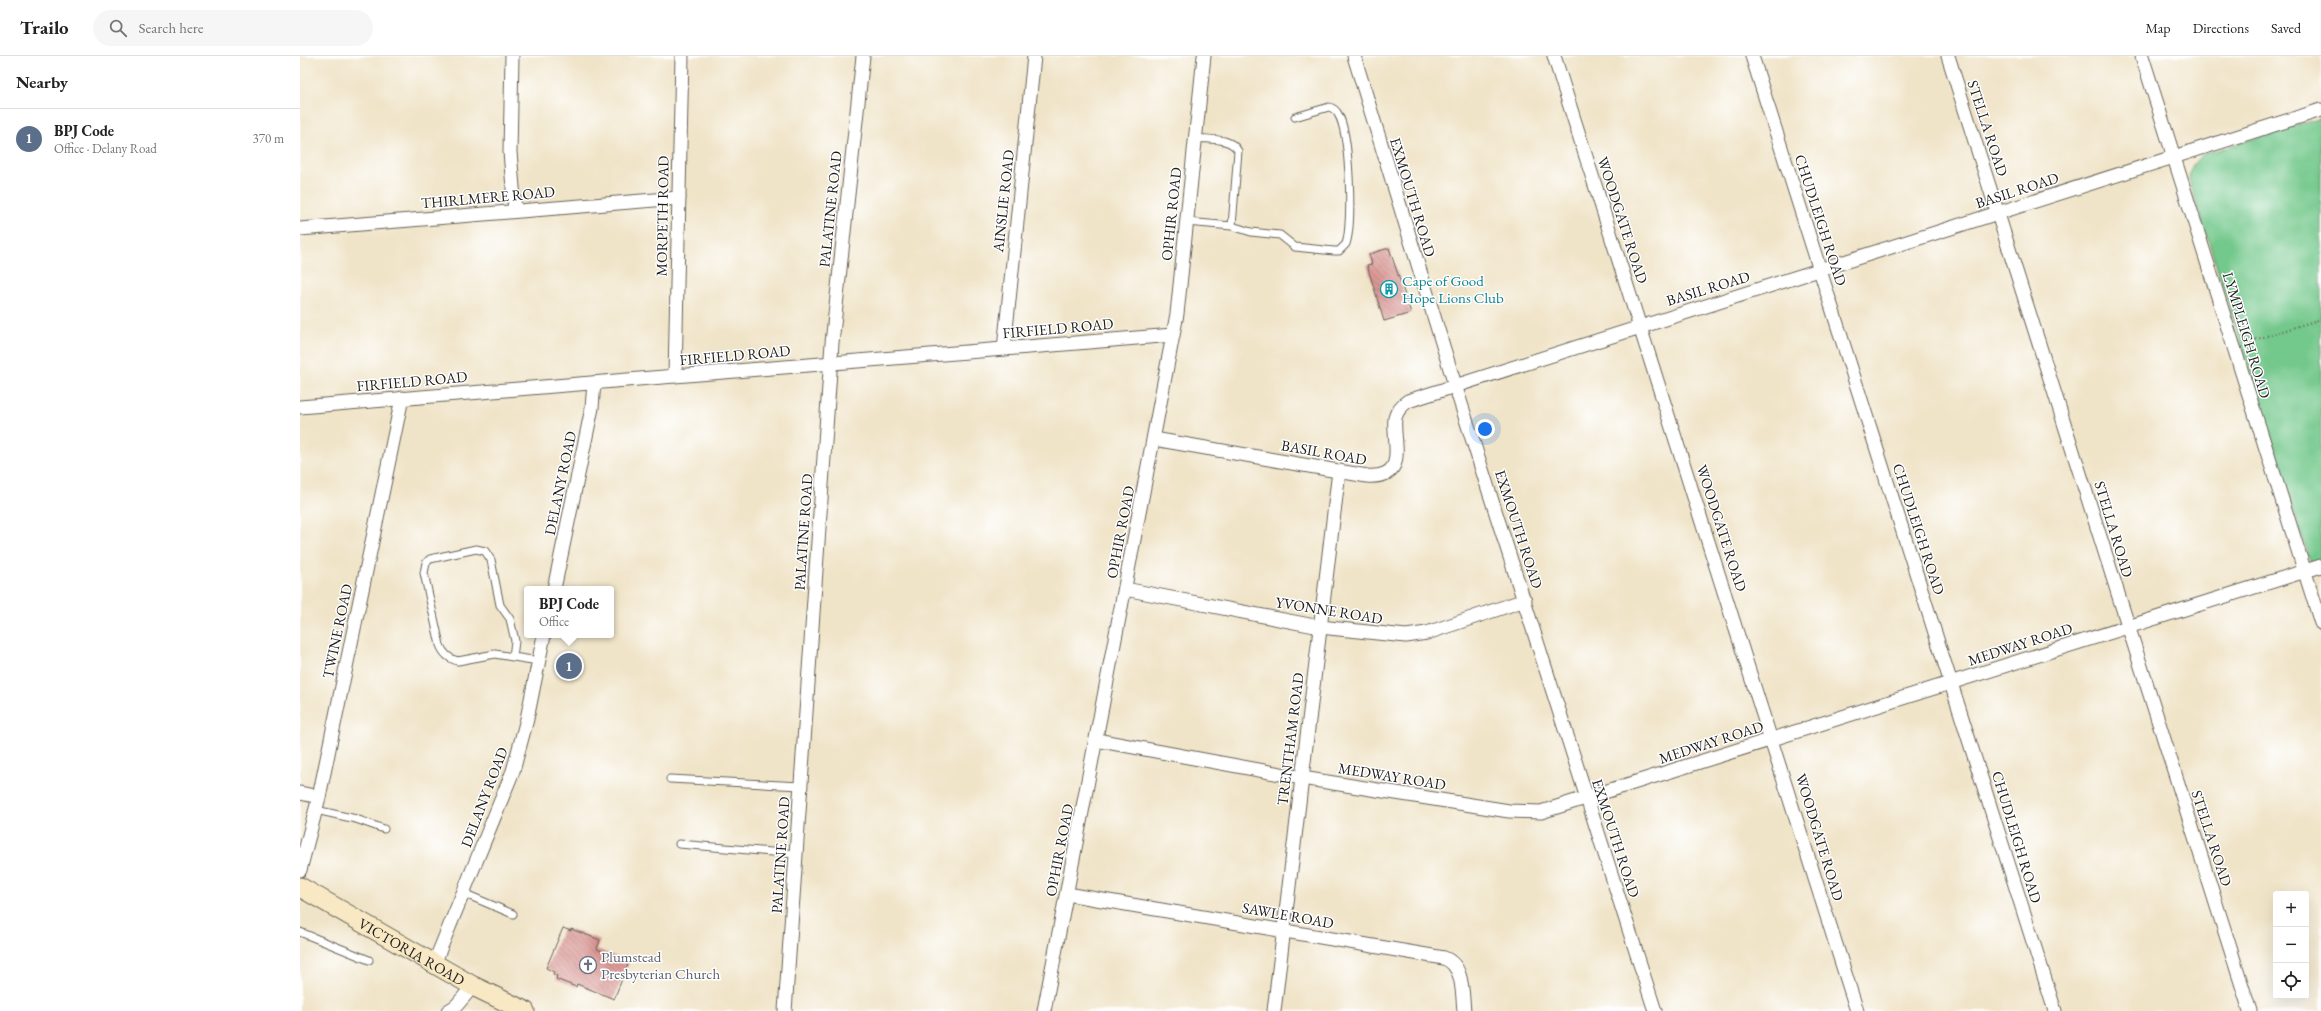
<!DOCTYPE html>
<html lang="en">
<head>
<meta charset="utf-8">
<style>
  :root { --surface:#fff; --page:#f6f6f6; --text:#222; --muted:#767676; --line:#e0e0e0; --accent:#ea580c }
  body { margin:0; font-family:"EB Garamond",serif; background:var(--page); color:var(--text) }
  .controls { position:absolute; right:12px; bottom:12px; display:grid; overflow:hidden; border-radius:4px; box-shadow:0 4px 16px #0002 }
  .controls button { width:36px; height:36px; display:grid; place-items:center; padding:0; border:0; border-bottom:1px solid var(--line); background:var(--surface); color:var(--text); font:20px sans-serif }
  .you { position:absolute; left:1185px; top:373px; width:14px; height:14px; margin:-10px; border:3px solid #fff; border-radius:50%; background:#1a73e8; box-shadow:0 0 0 6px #1a73e833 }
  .badge { display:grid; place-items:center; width:26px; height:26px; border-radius:50%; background:var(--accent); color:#fff; font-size:13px; font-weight:700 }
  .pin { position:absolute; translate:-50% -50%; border:2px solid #fff; box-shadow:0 1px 4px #0006 }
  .popup { position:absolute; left:224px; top:530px; width:90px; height:52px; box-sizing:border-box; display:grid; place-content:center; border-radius:4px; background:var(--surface); filter:drop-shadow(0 1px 3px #0005); font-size:13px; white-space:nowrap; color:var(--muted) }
  .popup b { font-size:15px; color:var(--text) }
  .popup::after { content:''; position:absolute; left:50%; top:100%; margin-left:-8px; border:8px solid transparent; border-top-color:var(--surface) }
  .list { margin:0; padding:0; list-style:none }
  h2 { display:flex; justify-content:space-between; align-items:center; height:52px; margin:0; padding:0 16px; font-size:17px }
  h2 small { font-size:13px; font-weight:400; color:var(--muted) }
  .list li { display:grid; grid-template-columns:26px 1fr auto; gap:12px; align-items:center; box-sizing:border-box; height:60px; padding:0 16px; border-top:1px solid var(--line) }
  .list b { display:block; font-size:15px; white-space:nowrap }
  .list p { margin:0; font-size:13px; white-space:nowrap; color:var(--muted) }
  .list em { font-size:13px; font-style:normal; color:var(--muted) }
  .icon { flex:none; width:22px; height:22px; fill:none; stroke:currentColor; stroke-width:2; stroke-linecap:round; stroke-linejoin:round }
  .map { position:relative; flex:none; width:2021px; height:955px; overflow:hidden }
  header { display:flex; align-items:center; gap:24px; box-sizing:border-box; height:56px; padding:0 20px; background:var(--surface); border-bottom:1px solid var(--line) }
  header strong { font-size:19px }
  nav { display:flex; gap:22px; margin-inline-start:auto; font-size:14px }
  .search { width:280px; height:36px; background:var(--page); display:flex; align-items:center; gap:10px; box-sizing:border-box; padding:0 14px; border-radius:22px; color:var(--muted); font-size:15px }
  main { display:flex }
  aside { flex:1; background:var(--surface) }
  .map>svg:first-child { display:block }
  .park { fill:#73c88b; stroke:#487254 }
  .building { fill:url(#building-back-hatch) }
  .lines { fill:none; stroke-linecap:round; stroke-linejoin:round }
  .lane-casing { stroke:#666258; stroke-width:9 }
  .street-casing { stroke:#666258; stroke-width:15 }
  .secondary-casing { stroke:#666258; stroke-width:21 }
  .path { stroke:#666258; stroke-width:2.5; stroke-dasharray:1 3; stroke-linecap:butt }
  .lane { stroke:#fff; stroke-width:7 }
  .street { stroke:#fff; stroke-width:13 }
  .secondary { stroke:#f8e8c3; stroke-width:19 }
  .labels { text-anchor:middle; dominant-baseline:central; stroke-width:3; stroke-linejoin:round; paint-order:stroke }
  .street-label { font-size:15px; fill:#1c1c1c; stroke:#fff }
  .culture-label { font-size:15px; fill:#0d838f; stroke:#fff; text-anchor:start }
  .worship-label { font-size:15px; fill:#5b616d; stroke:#fff; text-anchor:start }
</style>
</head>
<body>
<header>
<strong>Trailo</strong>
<div class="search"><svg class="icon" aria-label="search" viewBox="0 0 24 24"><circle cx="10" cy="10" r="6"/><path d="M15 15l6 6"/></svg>Search here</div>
<nav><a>Map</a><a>Directions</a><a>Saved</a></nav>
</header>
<main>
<aside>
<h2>Nearby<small></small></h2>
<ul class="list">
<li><span class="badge" style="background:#5c6f8a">1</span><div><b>BPJ Code</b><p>Office · Delany Road</p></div><em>370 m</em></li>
</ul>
</aside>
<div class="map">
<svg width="2021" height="955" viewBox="0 0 2021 955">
  <defs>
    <pattern id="building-back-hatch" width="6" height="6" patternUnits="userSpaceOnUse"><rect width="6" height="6" fill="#d99592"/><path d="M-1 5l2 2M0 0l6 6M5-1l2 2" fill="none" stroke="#af7976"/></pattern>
  </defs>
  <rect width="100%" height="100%" fill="#fff"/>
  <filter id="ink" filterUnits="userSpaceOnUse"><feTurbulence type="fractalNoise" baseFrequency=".025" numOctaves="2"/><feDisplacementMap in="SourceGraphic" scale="8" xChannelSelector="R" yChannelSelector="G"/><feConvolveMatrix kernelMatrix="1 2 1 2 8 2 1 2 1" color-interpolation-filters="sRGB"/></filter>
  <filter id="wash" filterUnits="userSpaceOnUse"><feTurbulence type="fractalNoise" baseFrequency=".012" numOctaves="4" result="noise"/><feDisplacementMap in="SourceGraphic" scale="16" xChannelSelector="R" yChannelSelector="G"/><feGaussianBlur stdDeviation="0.9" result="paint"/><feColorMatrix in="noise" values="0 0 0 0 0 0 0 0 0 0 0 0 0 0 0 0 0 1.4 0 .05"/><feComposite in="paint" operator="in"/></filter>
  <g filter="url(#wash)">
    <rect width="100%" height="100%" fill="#f0e4c8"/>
    <path class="park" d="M 2021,62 L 2021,505 L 2011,508 L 1889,124 C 1889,112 1894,105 1904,98 Z"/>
    <g id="blocks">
      <g class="building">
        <path d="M 1089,192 L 1111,257 L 1084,265 L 1067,209 L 1072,208 L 1069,198 Z"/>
        <path d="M 263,872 L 271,875 L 271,873 L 300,884 L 297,893 L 329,906 L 314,943 L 282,930 L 277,928 L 276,931 L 256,923 L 257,920 L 253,918 L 254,916 L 246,912 Z"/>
      </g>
    </g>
  </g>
  <g filter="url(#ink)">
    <use href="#blocks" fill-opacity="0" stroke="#666258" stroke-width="1"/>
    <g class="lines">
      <g class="lane-casing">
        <g id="lane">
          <path d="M 886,166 L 932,170 L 938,95 C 931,81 909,84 896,82"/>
          <path d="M 932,170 L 951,176 L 980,179 L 995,191 L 1034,195 L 1039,195 L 1046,188 C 1053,166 1050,77 1038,58 C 1036,54 1033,52 1029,51 L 995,61"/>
          <path d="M 213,601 L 195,598 L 158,605 C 149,603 143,597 140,589 L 124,517 L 126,507 L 130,503 L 176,493 L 185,495 L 191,504 L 200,549 L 210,563 L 215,585 L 213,601 L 239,605"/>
          <path d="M 370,723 L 501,730"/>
          <path d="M 16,754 L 56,763 L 84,773"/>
          <path d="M 379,788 L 496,798"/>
          <path d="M 163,837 L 213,858"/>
          <path d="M 0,876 L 69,904"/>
        </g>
      </g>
      <g class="street-casing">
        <g id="street">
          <path d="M 212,0 L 210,96 L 215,155"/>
          <path d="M 1054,0 L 1155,329 L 1355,955"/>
          <path d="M 1254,0 L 1557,955"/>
          <path d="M 1452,0 L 1755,955"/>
          <path d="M 1648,0 L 1950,955"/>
          <path d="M 1842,0 L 2021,567"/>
          <path d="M 0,173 L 379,142"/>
          <path d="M 704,293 L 734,0"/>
          <path d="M 375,320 L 382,0"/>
          <path d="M 0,351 L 873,279"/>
          <path d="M 854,383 L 1067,420 C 1110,423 1092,385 1095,362 C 1097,354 1102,349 1108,345 L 2021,54"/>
          <path d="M 254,533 L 292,352 L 294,327"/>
          <path d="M 825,533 L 1020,571 L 1106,580 L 1127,577 L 1225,544"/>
          <path d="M 796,684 L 1002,722 L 1209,755 L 1241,756 L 2021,510"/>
          <path d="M 0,737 L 19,741"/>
          <path d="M 0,814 L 19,741 L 102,342"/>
          <path d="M 767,838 L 1144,902 C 1164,909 1162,937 1164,955"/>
          <path d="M 134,908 L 213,715 L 227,663 L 244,579"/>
          <path d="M 148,955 L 156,950 L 173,930"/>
          <path d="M 485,955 L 532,287 L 563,0"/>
          <path d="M 744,955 L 877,258 L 904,0"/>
          <path d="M 974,955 L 1039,415"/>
        </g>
      </g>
      <g class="secondary-casing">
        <g id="secondary">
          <path id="s1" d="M 0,831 L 173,930 L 225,955"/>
        </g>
      </g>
      <path class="path" d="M 1948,286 L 2021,263"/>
      <use href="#lane" class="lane"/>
      <use href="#street" class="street"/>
      <use href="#secondary" class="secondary"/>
    </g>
  </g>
  <defs>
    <g id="building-ring" transform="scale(0.9)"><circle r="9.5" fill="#fff" stroke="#0f9aa8" stroke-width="1.5"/><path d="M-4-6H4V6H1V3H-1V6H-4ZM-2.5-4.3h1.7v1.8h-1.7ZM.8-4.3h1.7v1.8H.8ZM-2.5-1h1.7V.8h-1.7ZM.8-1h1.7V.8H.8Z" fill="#0f9aa8"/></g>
    <g id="church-ring" transform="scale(0.9)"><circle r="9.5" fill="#fff" stroke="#6b7280" stroke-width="1.5"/><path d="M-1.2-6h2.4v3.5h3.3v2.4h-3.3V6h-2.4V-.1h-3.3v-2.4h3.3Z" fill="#6b7280"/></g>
  </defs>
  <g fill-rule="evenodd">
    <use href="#building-ring" x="1089" y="233"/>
    <use href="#church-ring" x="288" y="909"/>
  </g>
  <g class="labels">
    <g class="street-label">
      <text transform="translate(1688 72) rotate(72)">STELLA ROAD</text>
      <text transform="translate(1717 134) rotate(-18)">BASIL ROAD</text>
      <text transform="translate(188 141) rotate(-5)">THIRLMERE ROAD</text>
      <text transform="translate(1113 141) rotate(73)">EXMOUTH ROAD</text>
      <text transform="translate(703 145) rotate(-84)">AINSLIE ROAD</text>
      <text transform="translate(530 153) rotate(-84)">PALATINE ROAD</text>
      <text transform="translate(871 158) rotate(-84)">OPHIR ROAD</text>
      <text transform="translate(362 160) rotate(-89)">MORPETH ROAD</text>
      <text transform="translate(1323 164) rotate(72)">WOODGATE ROAD</text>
      <text transform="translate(1521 164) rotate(72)">CHUDLEIGH ROAD</text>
      <text transform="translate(1408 232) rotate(-17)">BASIL ROAD</text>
      <text transform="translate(758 272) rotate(-5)">FIRFIELD ROAD</text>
      <text transform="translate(1947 279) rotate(73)">LYMPLEIGH ROAD</text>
      <text transform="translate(435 299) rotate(-5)">FIRFIELD ROAD</text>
      <text transform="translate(112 325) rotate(-5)">FIRFIELD ROAD</text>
      <text transform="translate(1024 396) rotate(10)">BASIL ROAD</text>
      <text transform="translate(260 427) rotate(-78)">DELANY ROAD</text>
      <text transform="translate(1422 472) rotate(72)">WOODGATE ROAD</text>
      <text transform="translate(1219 473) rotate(72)">EXMOUTH ROAD</text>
      <text transform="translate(1619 473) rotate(72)">CHUDLEIGH ROAD</text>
      <text transform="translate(1814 473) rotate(73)">STELLA ROAD</text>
      <text transform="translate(503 476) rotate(-86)">PALATINE ROAD</text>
      <text transform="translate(820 476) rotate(-79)">OPHIR ROAD</text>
      <text transform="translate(1029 554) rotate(9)">YVONNE ROAD</text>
      <text transform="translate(37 575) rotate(-78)">TWINE ROAD</text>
      <text transform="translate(1720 588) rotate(-18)">MEDWAY ROAD</text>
      <text transform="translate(990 683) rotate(-83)">TRENTHAM ROAD</text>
      <text transform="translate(1411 686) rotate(-18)">MEDWAY ROAD</text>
      <text transform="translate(1092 720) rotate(9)">MEDWAY ROAD</text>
      <text transform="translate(184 741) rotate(-69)">DELANY ROAD</text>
      <text transform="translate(1520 781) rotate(73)">WOODGATE ROAD</text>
      <text transform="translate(1717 781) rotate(73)">CHUDLEIGH ROAD</text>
      <text transform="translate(1316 782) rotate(72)">EXMOUTH ROAD</text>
      <text transform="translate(1912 782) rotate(72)">STELLA ROAD</text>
      <text transform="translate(759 794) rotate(-79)">OPHIR ROAD</text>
      <text transform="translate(480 799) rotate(-86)">PALATINE ROAD</text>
      <text transform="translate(988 859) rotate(10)">SAWLE ROAD</text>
      <text stroke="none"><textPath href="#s1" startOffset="129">VICTORIA ROAD</textPath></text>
    </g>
    <g class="culture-label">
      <text x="1102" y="224">Cape of Good<tspan x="1102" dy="17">Hope Lions Club</tspan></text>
    </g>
    <g class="worship-label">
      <text x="301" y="900">Plumstead<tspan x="301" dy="17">Presbyterian Church</tspan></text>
    </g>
  </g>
</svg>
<div class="controls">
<button>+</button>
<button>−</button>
<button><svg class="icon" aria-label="locate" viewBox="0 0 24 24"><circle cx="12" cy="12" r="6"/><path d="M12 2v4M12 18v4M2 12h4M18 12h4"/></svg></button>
</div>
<div class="you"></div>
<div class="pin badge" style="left:269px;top:610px;background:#5c6f8a">1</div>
<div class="popup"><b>BPJ Code</b>Office</div>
</div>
</main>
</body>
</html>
